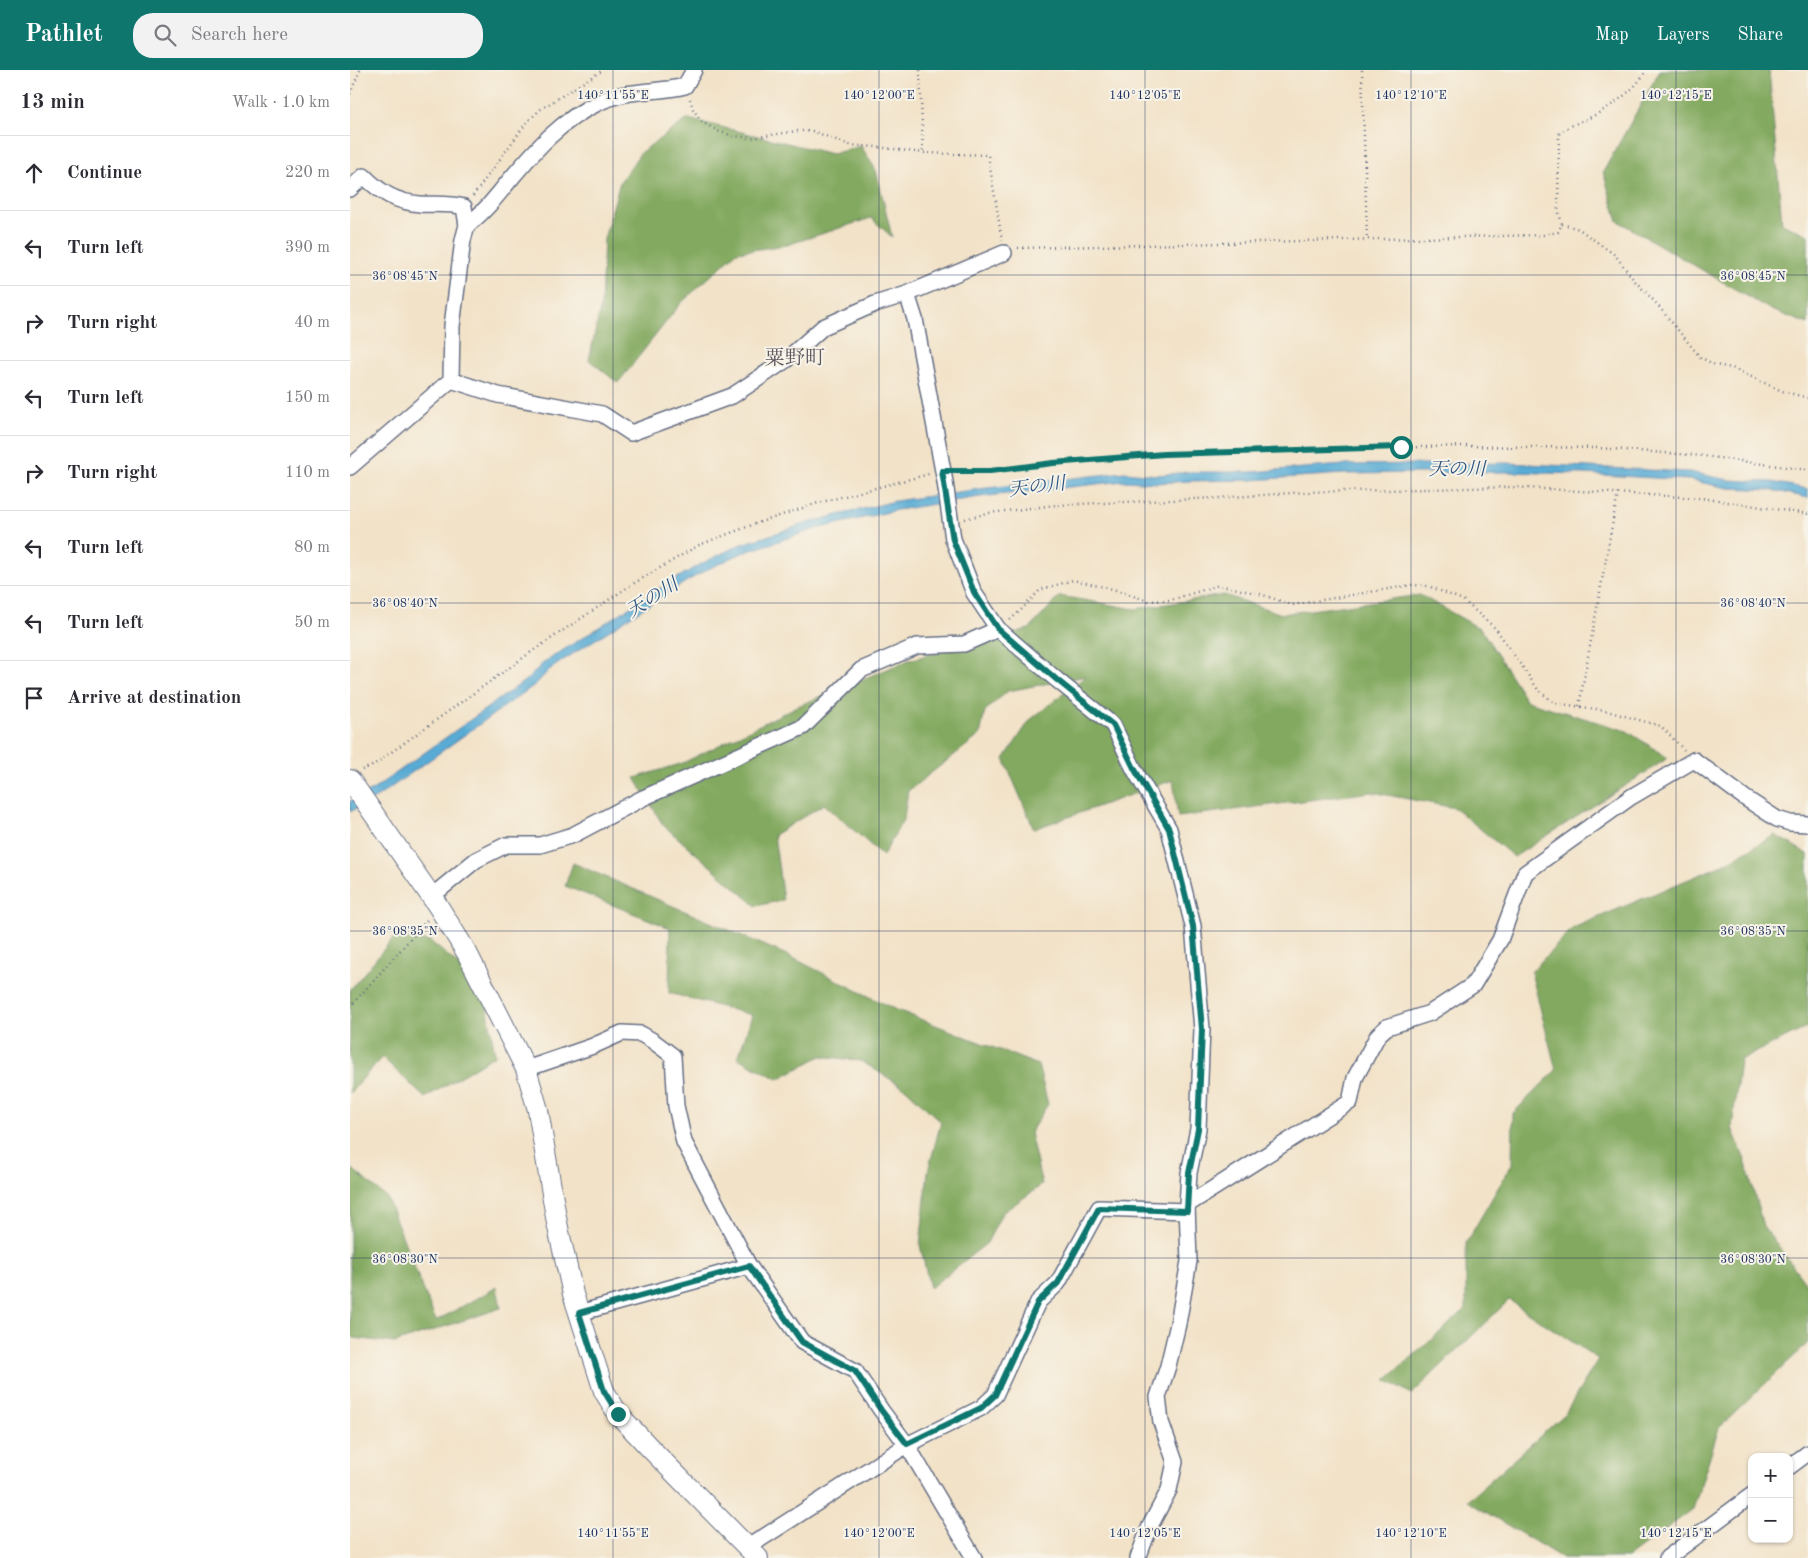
<!DOCTYPE html>
<html lang="en">
<head>
<meta charset="utf-8">
<style>
  :root { --surface:#fff; --page:#f2f2f3; --text:#2b2b33; --muted:#7c7c81; --line:#e1e1e2; --accent:#0f766e }
  body { margin:0; font-family:"Old Standard TT","Noto Serif JP",serif; background:var(--page); color:var(--text) }
  .controls { position:absolute; right:15px; bottom:15px; display:grid; overflow:hidden; border-radius:10px; box-shadow:0 1px 4px #0004 }
  .controls button { width:45px; height:45px; display:grid; place-items:center; padding:0; border:0; border-bottom:1px solid var(--line); background:var(--surface); color:var(--text); font:25px sans-serif }
  .stop { position:absolute; width:15px; height:15px; margin:-11px; border:4px solid #0f766e; border-radius:50%; background:#fff }
  .stop.end { background:#0f766e; border-color:#fff; box-shadow:0 1px 5px #0008 }
  .list { margin:0; padding:0; list-style:none }
  h2 { display:flex; justify-content:space-between; align-items:center; height:65px; margin:0; padding:0 20px; font-size:21px }
  h2 small { font-size:16px; font-weight:400; color:var(--muted) }
  .list li { display:grid; grid-template-columns:32px 1fr auto; gap:15px; align-items:center; box-sizing:border-box; height:75px; padding:0 20px; border-top:1px solid var(--line) }
  .list b { display:block; font-size:19px; white-space:nowrap }
  .list em { font-size:16px; font-style:normal; color:var(--muted) }
  .icon { flex:none; width:28px; height:28px; fill:none; stroke:currentColor; stroke-width:2; stroke-linecap:round; stroke-linejoin:round }
  .map { position:relative; flex:none; width:1458px; height:1488px; overflow:hidden }
  header { display:flex; align-items:center; gap:30px; box-sizing:border-box; height:70px; padding:0 25px; background:var(--accent); color:#fff }
  header strong { font-size:24px }
  nav { display:flex; gap:28px; margin-inline-start:auto; font-size:18px }
  .search { width:350px; height:45px; background:var(--page); display:flex; align-items:center; gap:12px; box-sizing:border-box; padding:0 18px; border-radius:20px; color:var(--muted); font-size:19px }
  main { display:flex }
  aside { flex:1; background:var(--surface) }
  .map>svg:first-child { display:block }
  .forest { fill:#82a95f; stroke:#4e6c5e }
  .water { fill:#59abd4; stroke:#3a6d99 }
  .lines { fill:none; stroke-linecap:round; stroke-linejoin:round }
  .minor-casing { stroke:#666e83; stroke-width:18 }
  .tertiary-casing { stroke:#666e83; stroke-width:22 }
  .path { stroke:#666e83; stroke-width:2.5; stroke-dasharray:1 4; stroke-linecap:butt }
  .minor { stroke:#fff; stroke-width:15 }
  .tertiary { stroke:#fff; stroke-width:20 }
  .route { stroke:#0f766e; stroke-width:6 }
  .ticks { fill:none; stroke:#1b2f5e; stroke-width:1; stroke-opacity:0.45 }
  .labels { text-anchor:middle; dominant-baseline:central; stroke-width:4; stroke-linejoin:round; paint-order:stroke }
  .water-label { font-size:19px; font-style:italic; fill:#2e5481; stroke:#f7f3e8 }
  .quarter-label { font-size:20px; fill:#5f5660; stroke:#f7f3e8 }
  .ticks-label { font-size:12px; text-anchor:middle; fill:#1b2f5e; stroke:#f7f3e8; stroke-width:4; stroke-linejoin:round; paint-order:stroke }
</style>
</head>
<body>
<header>
<strong>Pathlet</strong>
<div class="search"><svg class="icon" aria-label="search" viewBox="0 0 24 24"><circle cx="10" cy="10" r="6"/><path d="M15 15l6 6"/></svg>Search here</div>
<nav><a>Map</a><a>Layers</a><a>Share</a></nav>
</header>
<main>
<aside>
<h2>13 min<small>Walk · 1.0 km</small></h2>
<ul class="list">
<li><svg class="icon" aria-label="ahead" viewBox="0 0 24 24"><path d="M12 20V5M6 11l6-6 6 6"/></svg><div><b>Continue</b></div><em>220 m</em></li>
<li><svg class="icon" aria-label="left" viewBox="0 0 24 24"><path d="M17 20v-9H6M10 6l-5 5 5 5"/></svg><div><b>Turn left</b></div><em>390 m</em></li>
<li><svg class="icon" aria-label="right" viewBox="0 0 24 24"><path d="M7 20v-9h11M14 6l5 5-5 5"/></svg><div><b>Turn right</b></div><em>40 m</em></li>
<li><svg class="icon" aria-label="left" viewBox="0 0 24 24"><path d="M17 20v-9H6M10 6l-5 5 5 5"/></svg><div><b>Turn left</b></div><em>150 m</em></li>
<li><svg class="icon" aria-label="right" viewBox="0 0 24 24"><path d="M7 20v-9h11M14 6l5 5-5 5"/></svg><div><b>Turn right</b></div><em>110 m</em></li>
<li><svg class="icon" aria-label="left" viewBox="0 0 24 24"><path d="M17 20v-9H6M10 6l-5 5 5 5"/></svg><div><b>Turn left</b></div><em>80 m</em></li>
<li><svg class="icon" aria-label="left" viewBox="0 0 24 24"><path d="M17 20v-9H6M10 6l-5 5 5 5"/></svg><div><b>Turn left</b></div><em>50 m</em></li>
<li><svg class="icon" aria-label="arrive" viewBox="0 0 24 24"><path d="M6 21V4h12l-3 4 3 4H6"/></svg><div><b>Arrive at destination</b></div></li>
</ul>
</aside>
<div class="map">
<svg width="1458" height="1488" viewBox="0 0 1458 1488">
  <rect width="100%" height="100%" fill="#f7f3e8"/>
  <filter id="ink" filterUnits="userSpaceOnUse"><feTurbulence type="fractalNoise" baseFrequency=".02" numOctaves="2"/><feDisplacementMap in="SourceGraphic" scale="10" xChannelSelector="R" yChannelSelector="G"/><feConvolveMatrix kernelMatrix="1 2 1 2 8 2 1 2 1" color-interpolation-filters="sRGB"/></filter>
  <filter id="wash" filterUnits="userSpaceOnUse"><feTurbulence type="fractalNoise" baseFrequency=".0096" numOctaves="4" result="noise"/><feDisplacementMap in="SourceGraphic" scale="20" xChannelSelector="R" yChannelSelector="G"/><feGaussianBlur stdDeviation="1.12" result="paint"/><feColorMatrix in="noise" values="0 0 0 0 0 0 0 0 0 0 0 0 0 0 0 0 0 1.4 0 .05"/><feComposite in="paint" operator="in"/></filter>
  <g filter="url(#wash)">
    <rect width="100%" height="100%" fill="#f2e2c7"/>
    <g class="forest">
      <path d="M 1310,0 L 1419,0 L 1432,153 L 1458,165 L 1458,254 L 1421,240 L 1268,151 L 1253,102 Z"/>
      <path d="M 338,49 L 482,84 L 511,76 L 526,100 L 542,167 L 521,148 L 437,175 L 387,182 L 331,233 L 268,313 L 239,290 L 251,235 L 254,169 L 270,112 L 291,82 Z"/>
      <path d="M 874,525 L 932,544 L 1070,525 L 1131,559 L 1177,631 L 1277,661 L 1318,688 L 1164,787 L 1105,738 L 1022,722 L 828,747 L 823,710 L 684,759 L 654,689 L 680,650 L 736,606 L 658,621 L 635,641 L 630,665 L 558,721 L 554,748 L 533,786 L 474,734 L 424,765 L 433,830 L 406,836 L 313,755 L 285,708 L 333,693 L 448,636 L 559,590 L 679,559 L 710,526 L 785,539 Z"/>
      <path d="M 1425,765 L 1458,784 L 1458,957 L 1390,990 L 1382,1058 L 1395,1090 L 1413,1156 L 1458,1216 L 1458,1273 L 1369,1358 L 1343,1439 L 1277,1488 L 1212,1488 L 1117,1431 L 1215,1344 L 1248,1289 L 1159,1230 L 1062,1324 L 1036,1310 L 1116,1239 L 1116,1173 L 1162,1094 L 1163,1043 L 1206,1000 L 1181,902 L 1223,858 L 1370,796 Z"/>
      <path d="M 223,793 L 439,886 L 542,938 L 688,995 L 698,1034 L 680,1063 L 692,1115 L 652,1143 L 637,1173 L 580,1218 L 570,1175 L 578,1101 L 591,1052 L 556,1019 L 511,991 L 471,986 L 428,1009 L 388,988 L 402,945 L 319,923 L 320,858 L 215,816 Z"/>
      <path d="M 44,867 L 80,871 L 134,916 L 145,985 L 75,1028 L 32,987 L 0,1023 L 0,920 Z"/>
      <path d="M 0,1097 L 37,1128 L 86,1251 L 147,1217 L 151,1238 L 45,1273 L 4,1268 L 0,1265 Z"/>
    </g>
    <path class="water" d="M 1157,393 L 1340,402 L 1379,410 L 1422,412 L 1458,419 L 1458,428 L 1422,420 L 1378,418 L 1339,410 L 1233,404 L 1155,402 L 994,404 L 902,410 L 840,411 L 807,413 L 774,411 L 630,427 L 547,440 L 466,459 L 392,483 L 356,500 L 314,525 L 215,589 L 199,600 L 186,614 L 29,726 L 0,742 L 0,731 L 24,719 L 180,607 L 193,593 L 310,518 L 351,494 L 389,475 L 464,451 L 545,431 L 629,419 L 774,402 L 807,405 L 839,402 L 900,402 L 993,395 Z"/>
  </g>
  <g filter="url(#ink)">
    <g class="lines">
      <g class="minor-casing">
        <g id="minor">
          <path d="M 0,119 L 14,106 C 31,123 46,132 70,134 C 86,135 99,133 114,137 L 117,155 L 113,170 L 102,256 L 101,310 L 0,397"/>
          <path d="M 117,155 C 134,143 146,127 159,111 C 185,80 212,49 250,32 C 277,19 307,23 335,16 L 344,0"/>
          <path d="M 557,224 L 565,249 L 595,412 L 603,469 L 624,523 L 648,559 L 707,610 L 763,655 L 784,699 L 819,759 L 843,856 L 852,959 L 848,1059 L 839,1103 L 837,1135 L 839,1191 L 828,1254 L 818,1296 L 808,1327 L 811,1352 L 825,1392 L 819,1420 L 800,1456 L 788,1488"/>
          <path d="M 101,310 L 148,325 L 252,344 L 281,363 L 382,326 L 436,290 L 473,257 L 525,234 L 557,224 L 654,183"/>
          <path d="M 82,826 L 126,790 L 156,775 L 190,775 L 223,765 L 293,728 L 453,657 L 511,600 L 567,576 L 614,574 L 648,559"/>
          <path d="M 176,999 L 243,976 L 272,963 L 291,964 L 303,971 L 323,986 L 326,1036 L 334,1072 L 399,1196"/>
          <path d="M 837,1135 L 1000,1032 L 1005,1008 L 1028,965 L 1037,957 L 1080,943 L 1123,915 L 1150,870 L 1175,803 L 1281,727 L 1344,690 L 1395,728 L 1427,749 L 1440,753 L 1458,754"/>
          <path d="M 229,1243 L 399,1196 L 452,1272 L 505,1301 L 531,1340 L 557,1375 L 624,1488"/>
          <path d="M 1439,1397 L 1458,1383"/>
          <path d="M 398,1477 L 557,1375 L 631,1338 L 645,1325 L 688,1232 L 708,1213 L 749,1138 L 837,1141"/>
          <path d="M 1317,1488 L 1402,1425"/>
        </g>
      </g>
      <g class="tertiary-casing">
        <path id="tertiary" d="M 0,710 L 88,836 L 117,883 L 176,999 L 188,1040 L 207,1153 L 223,1224 L 254,1321 L 268,1344 L 299,1377 L 408,1488"/>
      </g>
      <g class="path">
        <path d="M 570,0 L 573,83"/>
        <path d="M 1012,0 L 1017,168"/>
        <path d="M 0,24 L 10,0"/>
        <path d="M 340,29 L 343,39 L 352,52 L 368,61 L 383,66 L 403,68 L 446,61 L 462,61 L 500,75 L 511,76 L 527,77 L 573,83 L 638,85 L 652,170"/>
        <path d="M 123,126 L 177,52 L 191,39 L 253,0"/>
        <path d="M 1212,154 L 1229,159 L 1265,185 L 1283,209 L 1305,232 L 1350,287 L 1365,295 L 1382,298 L 1432,321 L 1458,328"/>
        <path d="M 668,178 L 1193,165 L 1208,162 L 1212,154 L 1208,139 L 1209,64 C 1219,55 1231,52 1243,46 C 1262,36 1287,19 1296,0"/>
        <path d="M 607,402 L 640,401 L 703,393 L 814,384 L 1112,376 L 1248,378 L 1354,386 L 1458,400"/>
        <path d="M 615,449 L 639,443 L 706,435 L 868,428 L 956,422 L 1160,417 L 1351,428 L 1458,444"/>
        <path d="M 660,550 L 671,540 L 690,520 L 723,510 L 763,519 L 798,531 L 821,530 L 869,515 L 910,524 L 942,535 L 1062,515 L 1078,516 L 1113,530 L 1146,559 L 1189,621 L 1205,633 L 1253,640 L 1311,656 L 1334,680"/>
        <path d="M 1229,636 L 1268,423"/>
        <path d="M 12,700 L 22,696 L 184,580 L 281,515 L 349,475 L 402,455 L 468,433 L 579,404"/>
        <path d="M 0,937 L 77,850"/>
      </g>
      <use href="#minor" class="minor"/>
      <use href="#tertiary" class="tertiary"/>
    </g>
  </g>
  <g class="lines" filter="url(#ink)">
    <path class="route" d="M 268,1344 L 254,1321 L 229,1243 L 399,1196 L 452,1272 L 505,1301 L 531,1340 L 557,1374 L 631,1338 L 645,1325 L 688,1232 L 708,1213 L 749,1138 L 837,1141 L 839,1103 L 848,1059 L 852,959 L 843,856 L 819,759 L 784,698 L 763,655 L 707,610 L 648,559 L 624,522 L 603,470 L 592,401 L 640,401 L 703,393 L 814,384 L 1051,377"/>
  </g>
  <path class="ticks" d="M 263,0 L 263,1488M 529,0 L 529,1488M 795,0 L 795,1488M 1061,0 L 1061,1488M 1326,0 L 1326,1488M 0,205 L 1458,205M 0,533 L 1458,533M 0,861 L 1458,861M 0,1188 L 1458,1188"/>
  <g class="labels">
    <g class="water-label">
      <text x="1107" y="400">天の川</text>
      <text transform="translate(687 418) rotate(-7)">天の川</text>
      <text transform="translate(303 529) rotate(-32)">天の川</text>
    </g>
    <g class="quarter-label">
      <text x="445" y="289">粟野町</text>
    </g>
  </g>
  <g class="ticks-label">
    <text x="263" y="29">140°11'55"E</text>
    <text x="529" y="29">140°12'00"E</text>
    <text x="795" y="29">140°12'05"E</text>
    <text x="1061" y="29">140°12'10"E</text>
    <text x="1326" y="29">140°12'15"E</text>
    <text x="55" y="210">36°08'45"N</text>
    <text x="1403" y="210">36°08'45"N</text>
    <text x="55" y="537">36°08'40"N</text>
    <text x="1403" y="537">36°08'40"N</text>
    <text x="55" y="865">36°08'35"N</text>
    <text x="1403" y="865">36°08'35"N</text>
    <text x="55" y="1193">36°08'30"N</text>
    <text x="1403" y="1193">36°08'30"N</text>
    <text x="263" y="1467">140°11'55"E</text>
    <text x="529" y="1467">140°12'00"E</text>
    <text x="795" y="1467">140°12'05"E</text>
    <text x="1061" y="1467">140°12'10"E</text>
    <text x="1326" y="1467">140°12'15"E</text>
  </g>
</svg>
<div class="controls">
<button>+</button>
<button>−</button>
</div>
<div class="stop" style="left:1051px;top:377px"></div>
<div class="stop end" style="left:268px;top:1344px"></div>
</div>
</main>
</body>
</html>
